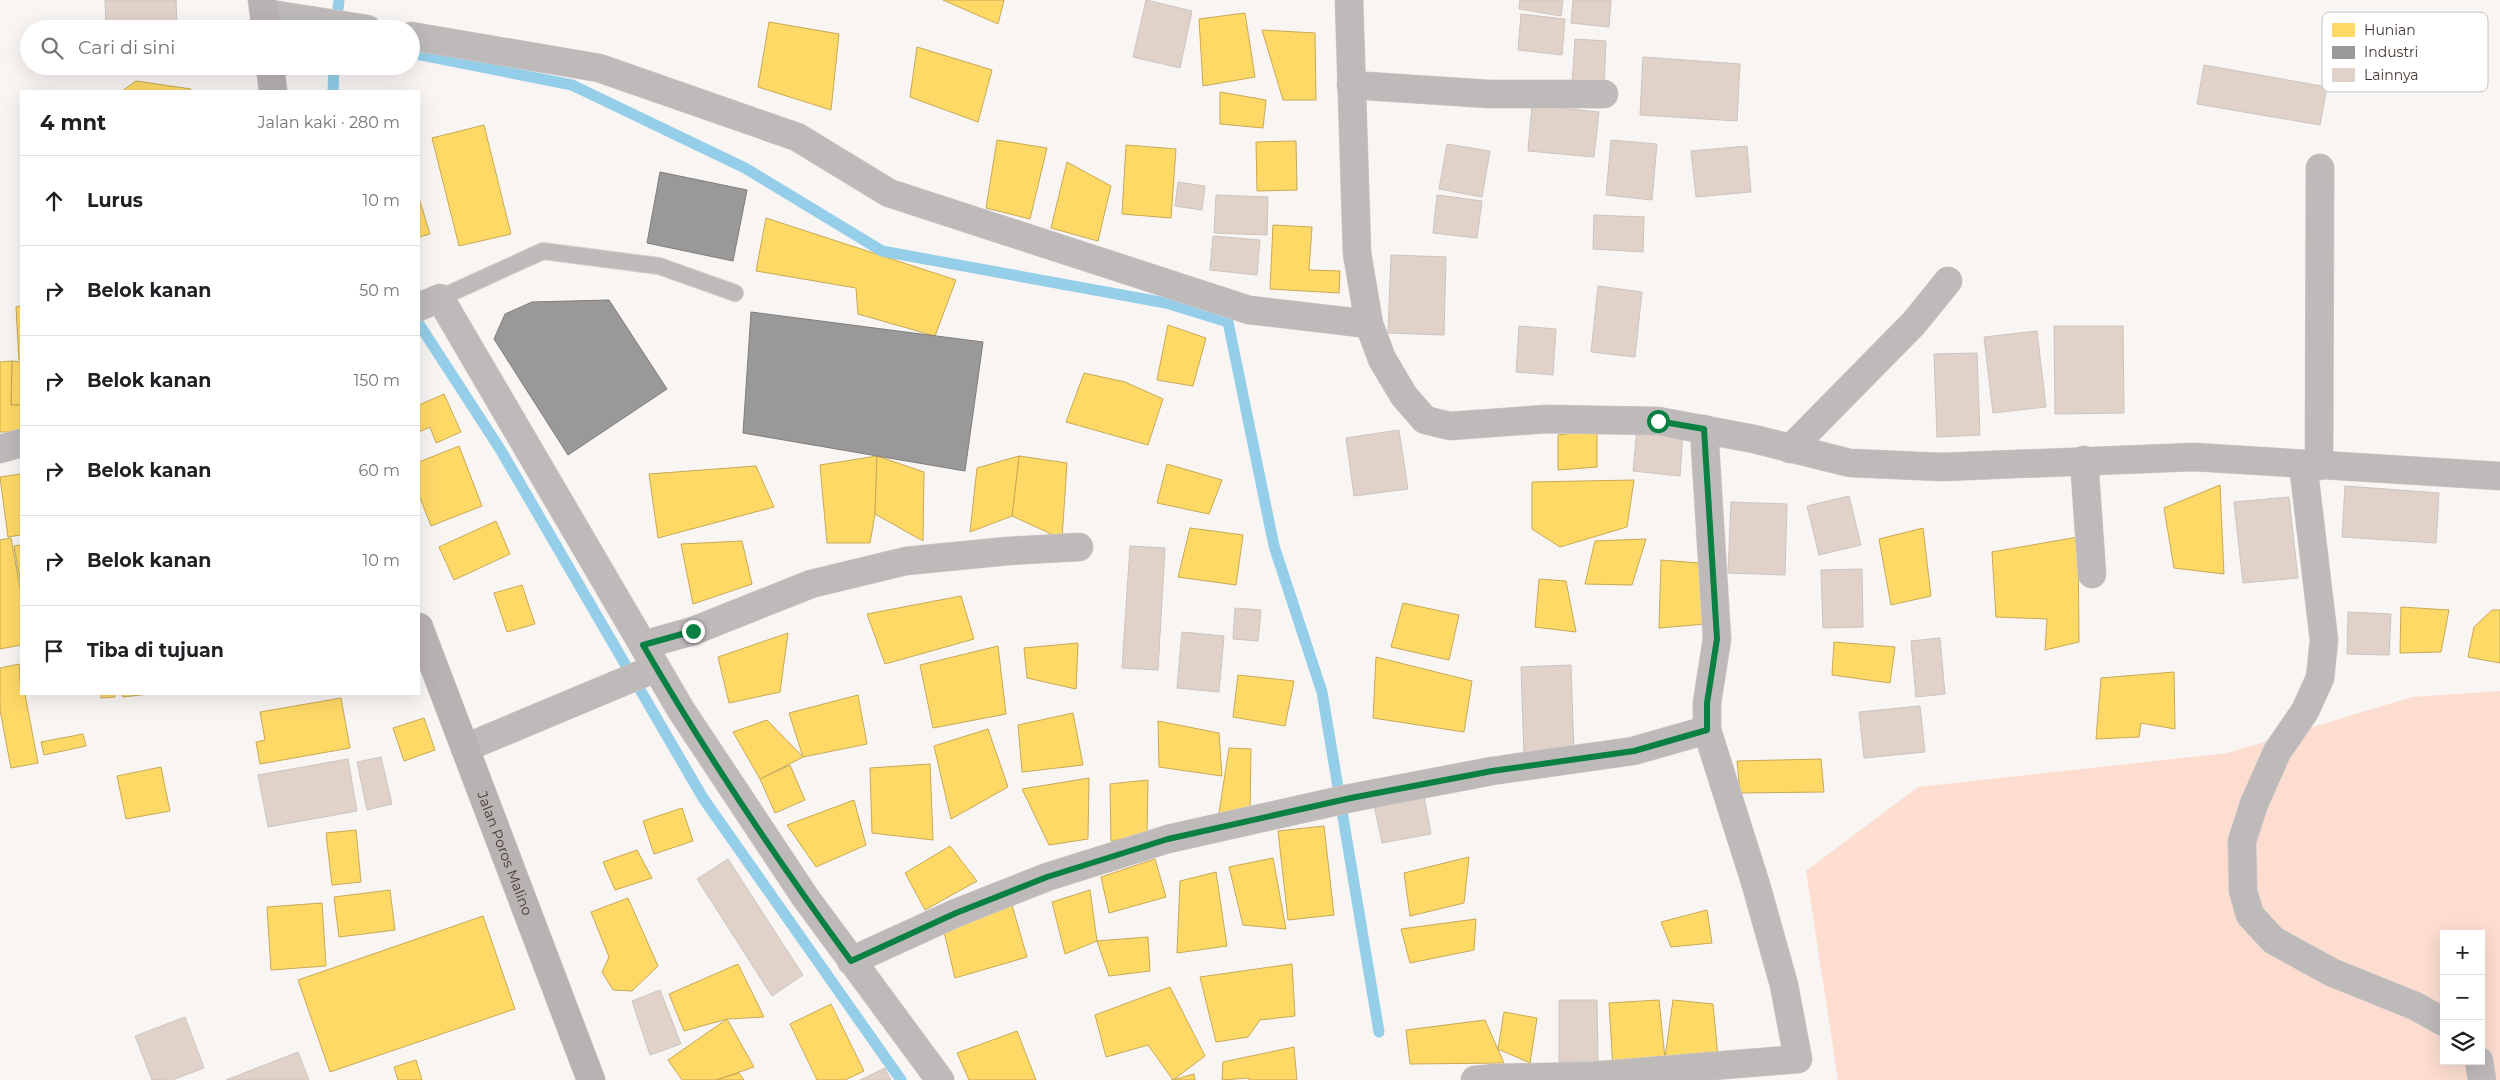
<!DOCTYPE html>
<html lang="id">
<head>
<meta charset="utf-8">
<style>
  :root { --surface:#fff; --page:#f2f2f2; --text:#202124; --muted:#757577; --line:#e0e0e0 }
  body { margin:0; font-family:Montserrat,sans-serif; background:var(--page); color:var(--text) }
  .controls { position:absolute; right:15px; bottom:15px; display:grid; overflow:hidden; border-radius:0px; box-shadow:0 5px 20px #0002 }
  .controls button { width:45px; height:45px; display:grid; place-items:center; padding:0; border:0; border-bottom:1px solid var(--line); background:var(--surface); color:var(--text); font:25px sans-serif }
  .stop { position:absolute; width:15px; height:15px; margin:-11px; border:4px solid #0b8043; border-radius:50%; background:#fff }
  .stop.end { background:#0b8043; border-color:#fff; box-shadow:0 1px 5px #0008 }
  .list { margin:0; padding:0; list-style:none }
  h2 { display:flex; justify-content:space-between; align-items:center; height:65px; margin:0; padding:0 20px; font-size:21px }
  h2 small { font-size:16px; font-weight:400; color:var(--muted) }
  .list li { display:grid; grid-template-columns:32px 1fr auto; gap:15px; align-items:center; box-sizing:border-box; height:90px; padding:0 20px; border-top:1px solid var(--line) }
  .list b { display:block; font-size:19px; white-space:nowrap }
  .list em { font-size:16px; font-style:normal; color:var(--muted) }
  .icon { flex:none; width:28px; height:28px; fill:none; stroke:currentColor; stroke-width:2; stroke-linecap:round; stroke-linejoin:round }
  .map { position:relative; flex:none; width:2500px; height:1080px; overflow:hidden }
  .search { position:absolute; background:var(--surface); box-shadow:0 5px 20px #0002; left:20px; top:20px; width:400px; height:55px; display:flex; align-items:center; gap:12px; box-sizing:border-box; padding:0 18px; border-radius:28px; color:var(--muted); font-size:19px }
  .panel { position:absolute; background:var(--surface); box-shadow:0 5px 20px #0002; left:20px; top:90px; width:400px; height:605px; border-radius:0px }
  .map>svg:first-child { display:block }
  .green { fill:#fcddd0; fill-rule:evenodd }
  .homes { fill:#ffd966; stroke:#c7a957 }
  .industry { fill:#999; stroke:#807c7a }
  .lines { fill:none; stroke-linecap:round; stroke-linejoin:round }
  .stream { stroke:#94cee9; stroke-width:11 }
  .building { fill:#e1d2c9; stroke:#cbc5c0 }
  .lane-casing { stroke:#d4cfcd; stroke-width:18 }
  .street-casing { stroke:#d4cfcd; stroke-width:29 }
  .primary-casing { stroke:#d4cfcd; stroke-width:29 }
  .lane { stroke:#bfbaba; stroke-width:16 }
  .street { stroke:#bfbaba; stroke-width:28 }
  .primary { stroke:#b8b3b2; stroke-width:28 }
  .route { stroke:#0b8043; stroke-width:6 }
  .labels { text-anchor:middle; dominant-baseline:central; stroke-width:5; stroke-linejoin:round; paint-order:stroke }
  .street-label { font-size:14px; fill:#453833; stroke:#fff }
  .key { fill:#fff; stroke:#c7c3c2; stroke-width:1 }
  .key-label { font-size:14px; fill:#453833 }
</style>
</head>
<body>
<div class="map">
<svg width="2500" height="1080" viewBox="0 0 2500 1080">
  <rect width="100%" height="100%" fill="#f9f5f3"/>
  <path class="green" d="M 2500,691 L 2500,1080 L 1838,1080 L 1806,871 L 1918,787 L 2228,753 L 2412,697 ZM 2444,934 L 2481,934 L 2481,1061 L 2444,1061 Z"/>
  <g class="homes">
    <path d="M 943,0 L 1004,0 L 998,24 Z"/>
    <path d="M 1245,13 L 1255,77 L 1203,86 L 1199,19 Z"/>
    <path d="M 769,22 L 839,34 L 831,110 L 758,87 Z"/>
    <path d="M 1262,30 L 1315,33 L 1316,100 L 1283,100 Z"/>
    <path d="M 917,47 L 992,70 L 978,122 L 910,97 Z"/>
    <path d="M 136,81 L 191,89 L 190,91 L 122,91 Z"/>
    <path d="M 1220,92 L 1266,100 L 1263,128 L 1220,124 Z"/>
    <path d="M 484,125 L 511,234 L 459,246 L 432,138 Z"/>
    <path d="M 997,140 L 1047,148 L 1030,219 L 986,208 Z"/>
    <path d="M 1296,141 L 1297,190 L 1257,191 L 1256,142 Z"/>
    <path d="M 1126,145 L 1176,149 L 1171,218 L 1122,214 Z"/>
    <path d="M 1067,162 L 1111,186 L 1098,241 L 1051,228 Z"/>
    <path d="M 419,198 L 430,234 L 419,237 Z"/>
    <path d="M 766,218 L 956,280 L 935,336 L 858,314 L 856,288 L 756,271 Z"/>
    <path d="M 1273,225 L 1312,227 L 1309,270 L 1340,271 L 1339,293 L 1270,289 Z"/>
    <path d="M 21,306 L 21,360 L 19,360 L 16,307 Z"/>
    <path d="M 1168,325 L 1206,338 L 1193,386 L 1157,380 Z"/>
    <path d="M 12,361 L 21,362 L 21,405 L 11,405 Z"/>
    <path d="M 12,361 L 11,405 L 21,405 L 21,432 L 0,432 L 0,362 Z"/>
    <path d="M 1084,373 L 1125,382 L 1163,399 L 1148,445 L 1066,422 Z"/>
    <path d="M 444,394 L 461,432 L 436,443 L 430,427 L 419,432 L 419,405 Z"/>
    <path d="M 1597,430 L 1597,467 L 1558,470 L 1558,435 Z"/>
    <path d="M 459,446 L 482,506 L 431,526 L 419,495 L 419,462 Z"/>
    <path d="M 877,456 L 875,514 L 870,543 L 827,543 L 820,465 Z"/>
    <path d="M 877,456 L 924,472 L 923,541 L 875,514 Z"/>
    <path d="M 1019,456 L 1067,463 L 1062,539 L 1012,516 Z"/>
    <path d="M 1019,456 L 1012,516 L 970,532 L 977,468 Z"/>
    <path d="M 1167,464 L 1222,480 L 1209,514 L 1157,503 Z"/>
    <path d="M 756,466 L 774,507 L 658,538 L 649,474 Z"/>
    <path d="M 21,474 L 21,535 L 8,537 L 0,477 Z"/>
    <path d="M 1634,480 L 1627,527 L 1560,547 L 1532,529 L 1532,482 Z"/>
    <path d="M 2220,485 L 2224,574 L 2174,568 L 2164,508 Z"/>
    <path d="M 496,521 L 510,554 L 454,580 L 439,547 Z"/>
    <path d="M 1190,528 L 1243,535 L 1236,585 L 1178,577 Z"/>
    <path d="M 1923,528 L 1931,596 L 1891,605 L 1879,539 Z"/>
    <path d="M 2078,537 L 2079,642 L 2045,650 L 2047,619 L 1996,617 L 1992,552 Z"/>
    <path d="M 11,538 L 21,593 L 21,645 L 0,649 L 0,540 Z"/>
    <path d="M 1646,539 L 1632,585 L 1585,584 L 1595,541 Z"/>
    <path d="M 742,541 L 752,584 L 693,604 L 681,544 Z"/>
    <path d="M 21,545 L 21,585 L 14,546 Z"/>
    <path d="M 1661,560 L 1711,564 L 1706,624 L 1659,628 Z"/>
    <path d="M 1539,579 L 1566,581 L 1576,632 L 1535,627 Z"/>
    <path d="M 522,585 L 535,624 L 507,632 L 494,593 Z"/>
    <path d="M 961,596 L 974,639 L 885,664 L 867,614 Z"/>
    <path d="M 1403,603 L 1459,615 L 1449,660 L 1391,647 Z"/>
    <path d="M 2401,607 L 2449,610 L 2441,652 L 2400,653 Z"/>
    <path d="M 2492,610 L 2500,610 L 2500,663 L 2468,657 L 2474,627 Z"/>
    <path d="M 788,633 L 780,692 L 729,703 L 718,657 Z"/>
    <path d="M 1834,642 L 1895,647 L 1890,683 L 1832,675 Z"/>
    <path d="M 1078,643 L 1076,689 L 1027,678 L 1024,648 Z"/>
    <path d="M 998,646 L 1006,714 L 933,728 L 920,665 Z"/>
    <path d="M 1376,657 L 1472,681 L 1464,732 L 1373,718 Z"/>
    <path d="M 19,664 L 21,694 L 25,694 L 38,763 L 11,768 L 0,710 L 0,668 Z"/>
    <path d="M 2174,672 L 2175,729 L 2141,723 L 2139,737 L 2096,739 L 2101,678 Z"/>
    <path d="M 1238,675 L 1294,681 L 1285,726 L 1233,717 Z"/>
    <path d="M 101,694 L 115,694 L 115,697 L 101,698 Z"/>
    <path d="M 122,694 L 149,694 L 123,697 Z"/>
    <path d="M 858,695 L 867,744 L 803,757 L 789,713 Z"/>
    <path d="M 341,698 L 350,748 L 260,764 L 256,742 L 265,740 L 260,712 Z"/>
    <path d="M 1073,713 L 1083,765 L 1022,772 L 1018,725 Z"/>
    <path d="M 424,718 L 435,750 L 404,761 L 393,728 Z"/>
    <path d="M 767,720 L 803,757 L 760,779 L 733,732 Z"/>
    <path d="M 1158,721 L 1219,733 L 1222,776 L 1159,767 Z"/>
    <path d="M 988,729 L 1008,787 L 951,819 L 934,746 Z"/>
    <path d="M 83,734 L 86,746 L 44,755 L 41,742 Z"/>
    <path d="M 1229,748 L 1251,749 L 1250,814 L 1218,819 Z"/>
    <path d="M 1821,759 L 1824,792 L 1740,793 L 1737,761 Z"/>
    <path d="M 930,764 L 933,840 L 872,833 L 870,768 Z"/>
    <path d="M 790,765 L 805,800 L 775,813 L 760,779 Z"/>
    <path d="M 161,767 L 170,811 L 126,819 L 117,776 Z"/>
    <path d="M 1089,778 L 1088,839 L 1049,845 L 1022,789 Z"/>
    <path d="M 1148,780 L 1147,834 L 1111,841 L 1110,784 Z"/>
    <path d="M 854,800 L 866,845 L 816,867 L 787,825 Z"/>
    <path d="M 682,808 L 693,841 L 654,854 L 643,821 Z"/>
    <path d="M 1324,826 L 1334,915 L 1288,920 L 1278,831 Z"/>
    <path d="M 356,830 L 361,882 L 332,885 L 326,833 Z"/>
    <path d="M 950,846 L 977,881 L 925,910 L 905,873 Z"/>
    <path d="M 637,850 L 652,878 L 615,890 L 603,862 Z"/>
    <path d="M 1469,857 L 1464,903 L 1410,916 L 1404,873 Z"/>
    <path d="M 1273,858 L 1286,929 L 1243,925 L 1229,867 Z"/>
    <path d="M 1155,859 L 1166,897 L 1109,913 L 1101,877 Z"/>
    <path d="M 1216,872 L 1227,946 L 1177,953 L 1180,881 Z"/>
    <path d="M 390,890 L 395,930 L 339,937 L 334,897 Z"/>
    <path d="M 1090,890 L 1097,941 L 1065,954 L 1052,902 Z"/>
    <path d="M 628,898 L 658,966 L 632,991 L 613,990 L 602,972 L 609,957 L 591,912 Z"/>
    <path d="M 322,903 L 326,966 L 271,970 L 267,907 Z"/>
    <path d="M 1012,905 L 1027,957 L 955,978 L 944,932 Z"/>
    <path d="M 1707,910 L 1712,943 L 1671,947 L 1661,922 Z"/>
    <path d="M 483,916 L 515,1009 L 330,1072 L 298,980 Z"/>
    <path d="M 1476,919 L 1474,950 L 1410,963 L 1401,929 Z"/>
    <path d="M 1148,937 L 1150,971 L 1109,976 L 1097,941 Z"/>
    <path d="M 738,964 L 764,1017 L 727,1019 L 684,1031 L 669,994 Z"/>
    <path d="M 1292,964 L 1295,1016 L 1260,1020 L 1248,1037 L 1216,1042 L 1200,977 Z"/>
    <path d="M 1170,987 L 1205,1056 L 1173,1080 L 1148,1045 L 1106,1057 L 1095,1015 Z"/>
    <path d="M 1659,1000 L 1665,1058 L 1613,1068 L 1609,1003 Z"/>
    <path d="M 1673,1000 L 1713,1004 L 1718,1057 L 1665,1058 Z"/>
    <path d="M 831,1004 L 864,1071 L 845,1080 L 817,1080 L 790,1024 Z"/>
    <path d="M 1504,1012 L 1537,1018 L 1530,1063 L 1498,1049 Z"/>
    <path d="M 727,1019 L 754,1067 L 716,1080 L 682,1080 L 668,1060 Z"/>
    <path d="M 1485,1020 L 1504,1063 L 1410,1064 L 1406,1030 Z"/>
    <path d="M 1017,1031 L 1036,1080 L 969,1080 L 957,1053 Z"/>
    <path d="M 1294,1047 L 1297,1080 L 1249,1080 L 1249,1078 L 1222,1080 L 1223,1062 Z"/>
    <path d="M 416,1060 L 422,1080 L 398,1080 L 394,1067 Z"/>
    <path d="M 739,1073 L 744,1080 L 716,1080 Z"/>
    <path d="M 1194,1074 L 1195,1080 L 1171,1080 L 1173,1080 Z"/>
  </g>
  <g class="industry">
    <path d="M 660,172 L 747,190 L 733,261 L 647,243 Z"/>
    <path d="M 609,300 L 667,389 L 568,455 L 494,339 L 505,314 L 532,302 Z"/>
    <path d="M 751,312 L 983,342 L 965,471 L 743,433 Z"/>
  </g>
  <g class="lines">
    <g class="stream">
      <path d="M 336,26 L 339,0"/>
      <path d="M 411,53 L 572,85 L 745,168 L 882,251 L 1166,303 L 1228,322 L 1274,546 L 1322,692 L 1379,1032"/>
      <path d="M 333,91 L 334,66"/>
      <path d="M 419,324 L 500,449 L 703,798 L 901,1080"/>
    </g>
  </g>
  <g class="building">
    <path d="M 105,0 L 176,0 L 177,26 L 106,29 Z"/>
    <path d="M 1146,0 L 1192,11 L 1180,68 L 1133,57 Z"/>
    <path d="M 1520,0 L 1563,0 L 1561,16 L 1519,9 Z"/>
    <path d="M 1573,0 L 1611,0 L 1609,27 L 1571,23 Z"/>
    <path d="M 1521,14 L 1565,19 L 1562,55 L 1518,50 Z"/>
    <path d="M 1575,39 L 1606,41 L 1604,85 L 1572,83 Z"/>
    <path d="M 1643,57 L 1740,64 L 1737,121 L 1640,115 Z"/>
    <path d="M 2204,65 L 2327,87 L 2320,125 L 2197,104 Z"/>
    <path d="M 1532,105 L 1599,112 L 1594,157 L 1528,151 Z"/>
    <path d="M 1611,140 L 1657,144 L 1652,200 L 1606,195 Z"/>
    <path d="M 1447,144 L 1490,151 L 1482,197 L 1439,189 Z"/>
    <path d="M 1747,146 L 1751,192 L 1696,197 L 1691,151 Z"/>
    <path d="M 1178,182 L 1205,186 L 1202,210 L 1175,206 Z"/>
    <path d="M 1216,195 L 1268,197 L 1267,235 L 1214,233 Z"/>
    <path d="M 1437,195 L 1482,201 L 1477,238 L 1433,233 Z"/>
    <path d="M 1594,215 L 1644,217 L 1643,252 L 1593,249 Z"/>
    <path d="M 1213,236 L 1260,240 L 1257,275 L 1210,270 Z"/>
    <path d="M 1391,255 L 1446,257 L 1444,335 L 1388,333 Z"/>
    <path d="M 1598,286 L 1642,292 L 1635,357 L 1591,352 Z"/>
    <path d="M 1519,326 L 1556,329 L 1553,375 L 1516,372 Z"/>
    <path d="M 2054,326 L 2123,326 L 2124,413 L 2055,414 Z"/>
    <path d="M 2037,331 L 2046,407 L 1993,413 L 1984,337 Z"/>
    <path d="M 1977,353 L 1980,435 L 1937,437 L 1934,354 Z"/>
    <path d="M 1637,429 L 1683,434 L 1680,476 L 1633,471 Z"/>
    <path d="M 1399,430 L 1408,489 L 1354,496 L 1346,438 Z"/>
    <path d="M 2345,486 L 2439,493 L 2436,543 L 2342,537 Z"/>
    <path d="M 1849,496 L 1861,545 L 1819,555 L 1807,506 Z"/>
    <path d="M 2289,497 L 2298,578 L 2243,583 L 2234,502 Z"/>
    <path d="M 1731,502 L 1787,504 L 1785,575 L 1728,573 Z"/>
    <path d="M 1130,546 L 1165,548 L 1158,670 L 1122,668 Z"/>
    <path d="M 1862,569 L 1863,627 L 1823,628 L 1821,570 Z"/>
    <path d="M 1235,608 L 1261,610 L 1258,641 L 1233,639 Z"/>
    <path d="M 2348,612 L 2391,614 L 2389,655 L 2347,654 Z"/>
    <path d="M 1182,632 L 1224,636 L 1219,692 L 1177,688 Z"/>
    <path d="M 1940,638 L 1945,694 L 1916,697 L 1911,641 Z"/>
    <path d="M 1571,665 L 1574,754 L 1524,756 L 1521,667 Z"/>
    <path d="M 1920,706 L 1925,752 L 1864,758 L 1859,712 Z"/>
    <path d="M 381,757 L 392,804 L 367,810 L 357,762 Z"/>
    <path d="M 348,759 L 357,811 L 268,827 L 258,775 Z"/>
    <path d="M 1424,796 L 1431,834 L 1382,843 L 1374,805 Z"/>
    <path d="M 728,859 L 803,975 L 772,996 L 697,879 Z"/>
    <path d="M 660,990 L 681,1044 L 650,1055 L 632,1001 Z"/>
    <path d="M 1559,1000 L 1597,1000 L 1598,1062 L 1559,1062 Z"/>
    <path d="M 185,1017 L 204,1068 L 172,1080 L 152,1080 L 135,1036 Z"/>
    <path d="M 298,1052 L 309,1080 L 226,1080 Z"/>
    <path d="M 885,1068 L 891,1080 L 860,1080 Z"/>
  </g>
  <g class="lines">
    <g class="lane-casing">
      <path id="lane" d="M 440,298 L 543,251 L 659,266 L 735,293"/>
    </g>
    <g class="street-casing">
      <g id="street">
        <path d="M 1349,0 L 1357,253 L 1369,324 L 1382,359 L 1404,396 L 1425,420 L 1450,426 L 1547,419 L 1658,421 L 1754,439 L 1850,463 L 1942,467 L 2194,457 L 2500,476"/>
        <path d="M 264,13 L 367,29"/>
        <path d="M 411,36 L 599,68 L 797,137 L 889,193 L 1249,310 L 1369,324"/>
        <path d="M 1351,85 L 1489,94 L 1604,94"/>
        <path d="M 419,307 L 440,298 L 681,710 L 805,897 L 940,1080"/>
        <path d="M 1704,429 L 1717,639 L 1707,703 L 1707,730"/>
        <path d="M 0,449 L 21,443"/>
        <path d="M 1790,449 L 1914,323 L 1948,281"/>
        <path d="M 2084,460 L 2092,574"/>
        <path d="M 2303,464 L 2324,640 L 2320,678 L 2305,711 L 2277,752 L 2254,804 L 2242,841 L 2243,891 L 2250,915 L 2273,940 L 2331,972 L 2415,1006 L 2444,1022"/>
        <path d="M 2319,466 L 2320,168"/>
        <path d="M 643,645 L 693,631 L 811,584 L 906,561 L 1008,551 L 1079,547"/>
        <path d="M 465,748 L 656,668"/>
        <path d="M 851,961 L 956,913 L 1047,877 L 1168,839 L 1351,798 L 1492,771 L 1633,751 L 1707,730 L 1756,885 L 1784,985 L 1798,1059 L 1590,1076 L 1495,1078 L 1475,1080"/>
        <path d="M 2479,1061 L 2482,1080"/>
      </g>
    </g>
    <g class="primary-casing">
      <g id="primary">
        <path d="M 262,0 L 266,29"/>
        <path d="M 270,66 L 273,91"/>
        <path id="s1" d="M 419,627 L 591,1080"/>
      </g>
    </g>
    <use href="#lane" class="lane"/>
    <use href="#street" class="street"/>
    <use href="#primary" class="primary"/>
  </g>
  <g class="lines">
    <path class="route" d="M 693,631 L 643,645 C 706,754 777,860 851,961 L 956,913 L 1047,877 L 1168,839 L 1351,798 L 1492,771 L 1634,751 L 1707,730 L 1707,703 L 1717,639 L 1704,429 L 1658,421"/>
  </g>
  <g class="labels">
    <g class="street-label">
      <text stroke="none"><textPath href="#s1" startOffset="242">Jalan Poros Malino</textPath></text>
    </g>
  </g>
  <rect x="2322" y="12" width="166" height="80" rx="8" class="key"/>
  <rect x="2332" y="23" width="23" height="14" fill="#ffd966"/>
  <rect x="2332" y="46" width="23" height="13" fill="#999"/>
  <rect x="2332" y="68" width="23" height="14" fill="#e1d2c9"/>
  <g class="key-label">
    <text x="2364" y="35">Hunian</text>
    <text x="2364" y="57">Industri</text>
    <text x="2364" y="80">Lainnya</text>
  </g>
</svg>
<div class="controls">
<button>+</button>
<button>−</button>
<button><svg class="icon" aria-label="layers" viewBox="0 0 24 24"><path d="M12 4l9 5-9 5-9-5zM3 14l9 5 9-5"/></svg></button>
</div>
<div class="stop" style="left:1658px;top:421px"></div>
<div class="stop end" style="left:693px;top:631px"></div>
<div class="search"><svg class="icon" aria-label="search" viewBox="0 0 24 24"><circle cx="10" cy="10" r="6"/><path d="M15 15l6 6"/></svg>Cari di sini</div>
<section class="panel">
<h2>4 mnt<small>Jalan kaki · 280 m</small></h2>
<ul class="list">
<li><svg class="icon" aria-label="ahead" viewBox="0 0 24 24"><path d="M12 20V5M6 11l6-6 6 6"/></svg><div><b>Lurus</b></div><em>10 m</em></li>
<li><svg class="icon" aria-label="right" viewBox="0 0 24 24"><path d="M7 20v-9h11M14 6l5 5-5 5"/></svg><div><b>Belok kanan</b></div><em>50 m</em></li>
<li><svg class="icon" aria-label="right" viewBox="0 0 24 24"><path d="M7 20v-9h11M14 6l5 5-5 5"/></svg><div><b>Belok kanan</b></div><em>150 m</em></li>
<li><svg class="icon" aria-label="right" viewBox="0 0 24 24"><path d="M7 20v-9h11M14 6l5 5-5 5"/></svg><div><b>Belok kanan</b></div><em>60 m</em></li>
<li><svg class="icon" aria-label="right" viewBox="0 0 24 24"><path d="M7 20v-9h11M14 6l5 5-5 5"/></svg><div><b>Belok kanan</b></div><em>10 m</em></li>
<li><svg class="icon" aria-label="arrive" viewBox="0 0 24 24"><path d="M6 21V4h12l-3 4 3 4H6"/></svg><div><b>Tiba di tujuan</b></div></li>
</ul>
</section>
</div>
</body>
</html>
